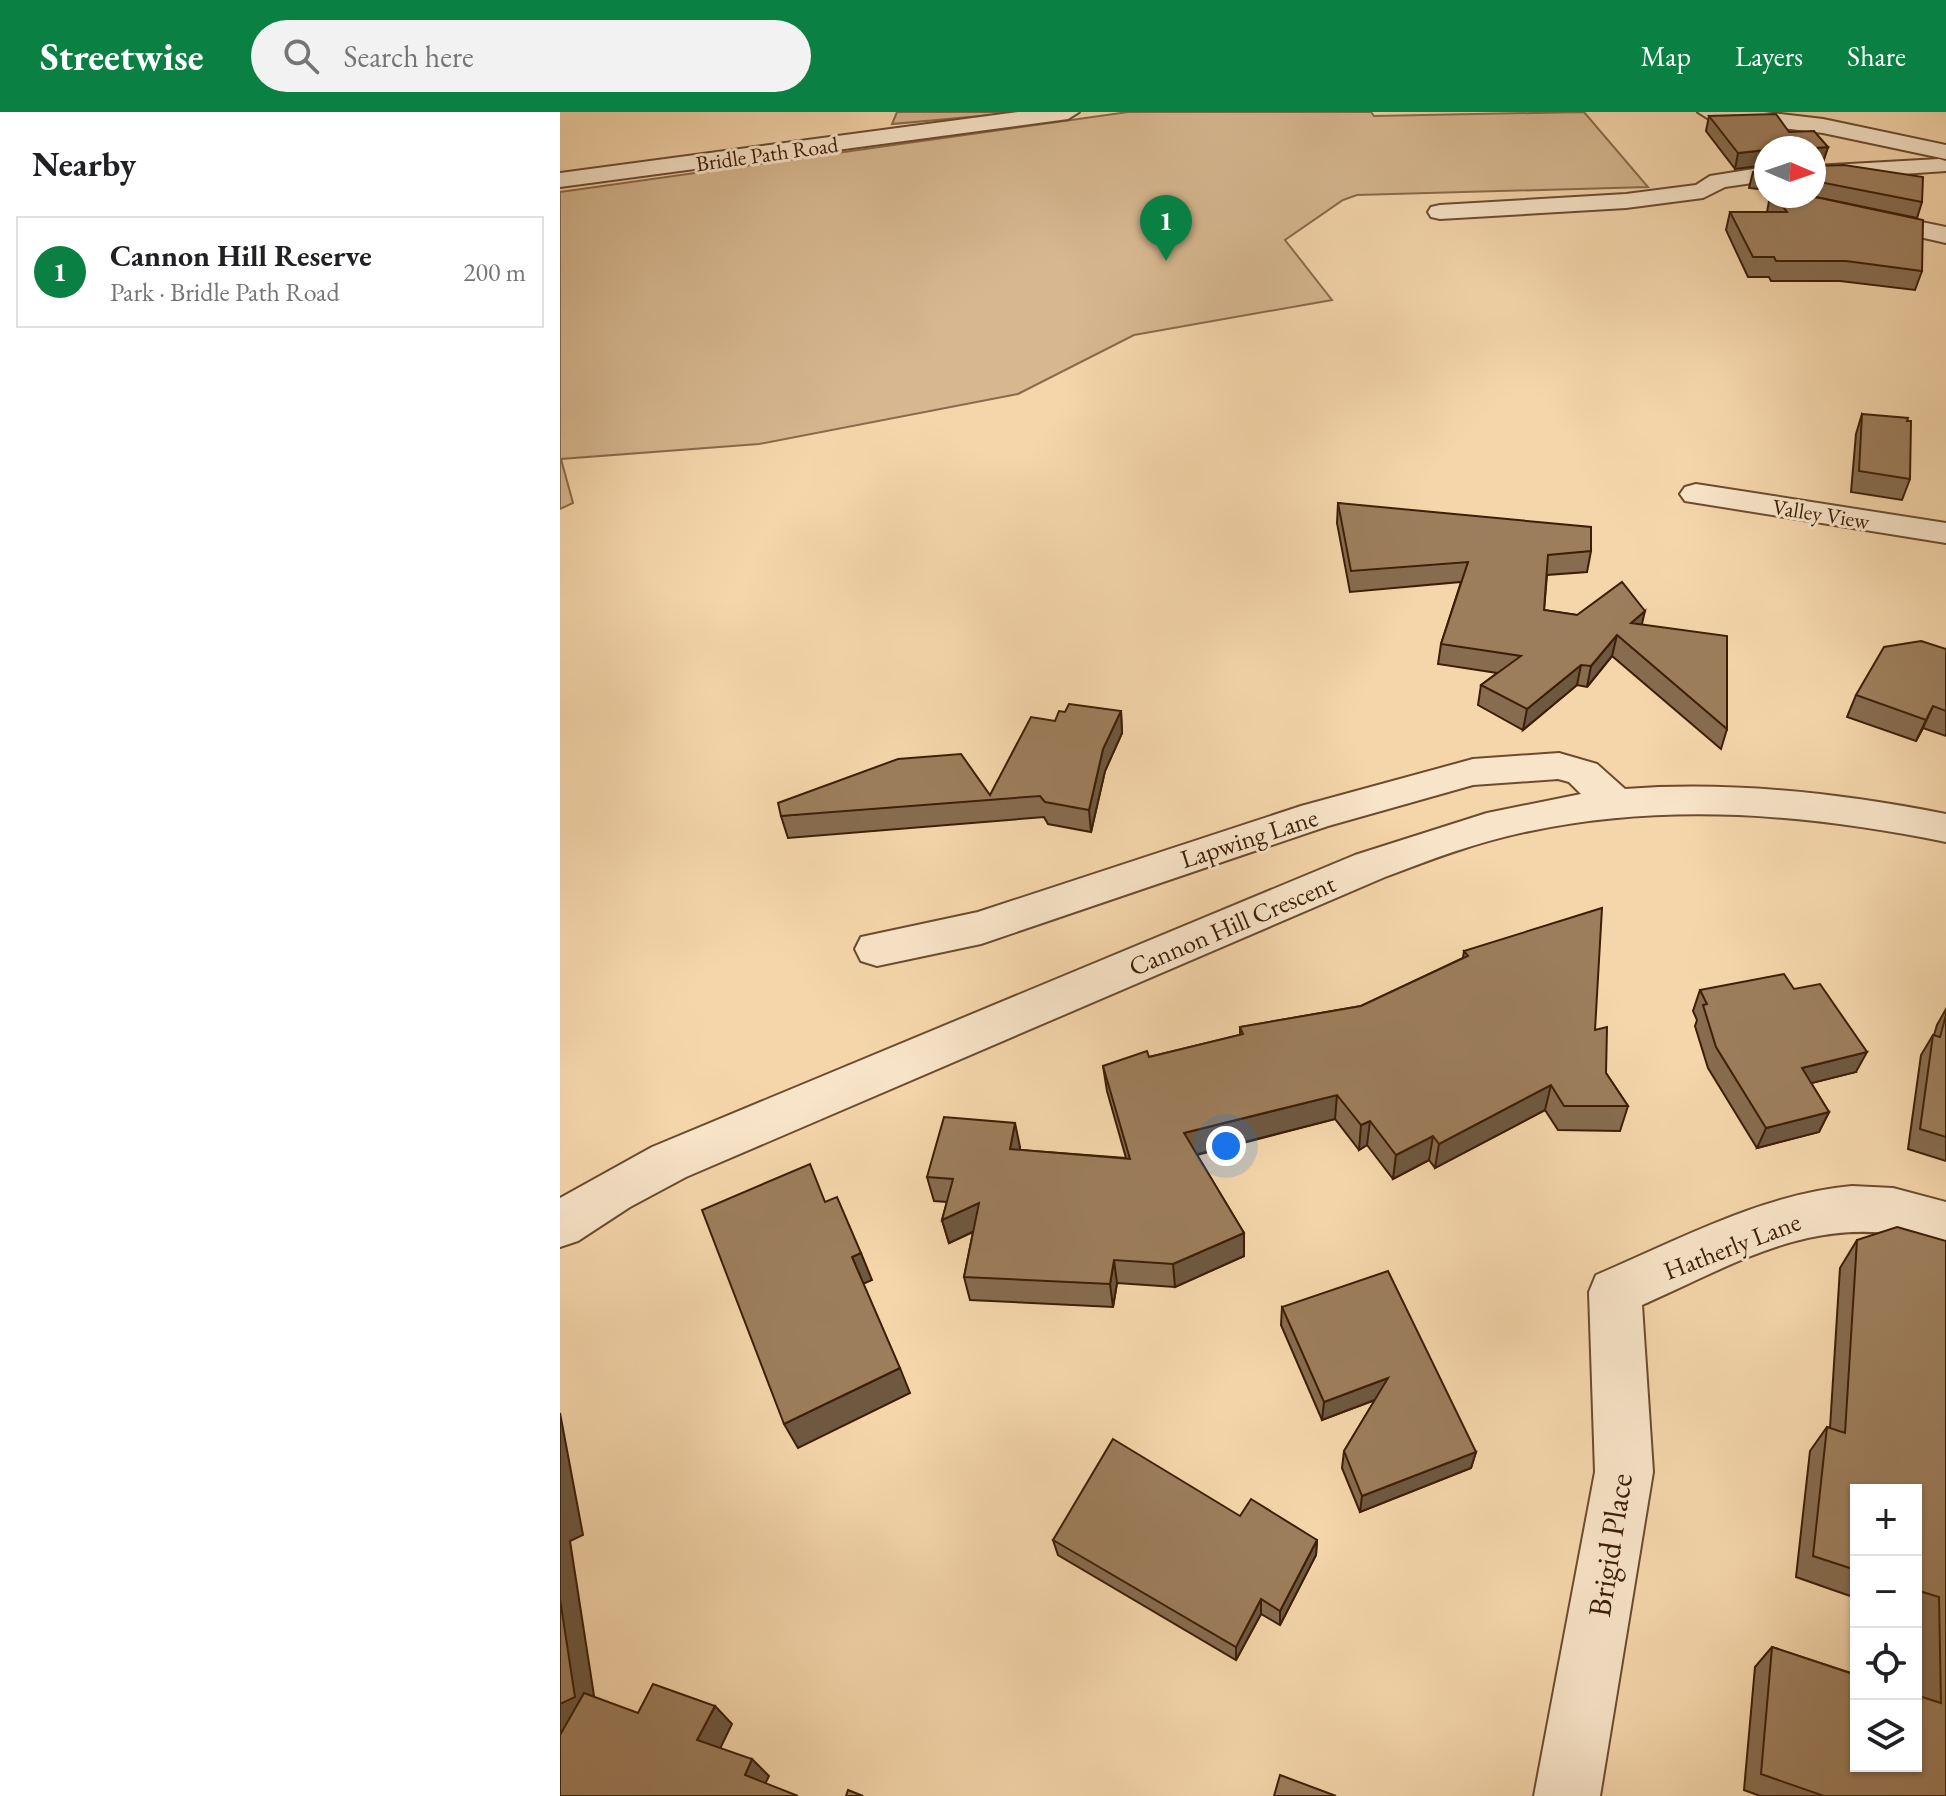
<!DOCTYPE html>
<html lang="en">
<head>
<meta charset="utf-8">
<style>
  :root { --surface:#fff; --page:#f2f2f2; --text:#202124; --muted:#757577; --line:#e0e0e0; --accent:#0b8043 }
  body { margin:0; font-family:"EB Garamond",serif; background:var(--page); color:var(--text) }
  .controls { position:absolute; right:24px; bottom:24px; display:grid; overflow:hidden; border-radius:0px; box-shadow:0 2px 6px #0004 }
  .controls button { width:72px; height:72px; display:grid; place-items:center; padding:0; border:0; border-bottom:2px solid var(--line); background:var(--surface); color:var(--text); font:40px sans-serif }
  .compass { position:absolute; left:1194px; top:24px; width:72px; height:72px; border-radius:50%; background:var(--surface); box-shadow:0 2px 6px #0004; rotate:92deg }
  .you { position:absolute; left:666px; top:1034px; width:28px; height:28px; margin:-20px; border:6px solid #fff; border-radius:50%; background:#1a73e8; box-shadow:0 0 0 12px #1a73e833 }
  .badge { display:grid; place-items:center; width:52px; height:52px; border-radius:50%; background:var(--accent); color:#fff; font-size:26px; font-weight:700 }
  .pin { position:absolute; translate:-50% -66px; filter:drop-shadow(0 2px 4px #0008) }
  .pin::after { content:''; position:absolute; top:42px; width:28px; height:24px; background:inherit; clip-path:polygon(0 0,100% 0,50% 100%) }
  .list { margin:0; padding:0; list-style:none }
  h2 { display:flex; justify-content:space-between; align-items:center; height:104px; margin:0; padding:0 32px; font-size:34px }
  h2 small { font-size:26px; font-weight:400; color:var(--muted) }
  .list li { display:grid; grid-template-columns:52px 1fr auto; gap:24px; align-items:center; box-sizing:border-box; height:112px; margin:0 16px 16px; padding:0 16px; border:2px solid var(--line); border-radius:0px }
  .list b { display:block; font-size:30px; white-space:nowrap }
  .list p { margin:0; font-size:26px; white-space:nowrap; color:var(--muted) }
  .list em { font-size:26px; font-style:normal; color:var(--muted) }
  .icon { flex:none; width:44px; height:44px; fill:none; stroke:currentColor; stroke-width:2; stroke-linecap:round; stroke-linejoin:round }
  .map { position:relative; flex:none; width:1386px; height:1684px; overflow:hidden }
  header { display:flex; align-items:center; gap:48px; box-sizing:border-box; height:112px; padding:0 40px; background:var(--accent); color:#fff }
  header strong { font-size:38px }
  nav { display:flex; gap:44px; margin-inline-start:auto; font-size:28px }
  .search { width:560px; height:72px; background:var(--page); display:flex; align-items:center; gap:20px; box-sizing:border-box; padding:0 28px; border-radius:44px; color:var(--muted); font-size:30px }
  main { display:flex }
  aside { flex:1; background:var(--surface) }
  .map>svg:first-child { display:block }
  .green { fill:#d6b78f; stroke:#8a6a4a; stroke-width:2 }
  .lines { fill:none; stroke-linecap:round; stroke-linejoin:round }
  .minor-casing { stroke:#6b4c2f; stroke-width:4 }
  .minor { fill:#f8e4c8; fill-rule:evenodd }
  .wall { fill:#876c4f; stroke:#3d1e06; stroke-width:2 }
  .shaded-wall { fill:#6e5840; stroke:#3d1e06; stroke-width:2 }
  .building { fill:#9d7e5c; stroke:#3d1e06; stroke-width:2 }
  .labels { text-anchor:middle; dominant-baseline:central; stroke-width:6; stroke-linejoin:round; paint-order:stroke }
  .far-street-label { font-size:22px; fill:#3d1e06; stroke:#f8e4c8 }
  .street-label { font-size:26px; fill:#3d1e06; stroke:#f8e4c8 }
  .near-street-label { font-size:32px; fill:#3d1e06; stroke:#f8e4c8 }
</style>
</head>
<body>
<header>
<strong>Streetwise</strong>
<div class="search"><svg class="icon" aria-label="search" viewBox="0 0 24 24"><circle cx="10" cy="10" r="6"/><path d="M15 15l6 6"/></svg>Search here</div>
<nav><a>Map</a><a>Layers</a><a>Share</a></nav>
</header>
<main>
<aside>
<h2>Nearby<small></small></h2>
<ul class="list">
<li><span class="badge">1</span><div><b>Cannon Hill Reserve</b><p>Park · Bridle Path Road</p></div><em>200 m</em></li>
</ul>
</aside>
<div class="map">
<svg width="1386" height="1684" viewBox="0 0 1386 1684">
  <rect width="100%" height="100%" fill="#f5d6ab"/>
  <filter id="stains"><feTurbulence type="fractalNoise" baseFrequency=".0025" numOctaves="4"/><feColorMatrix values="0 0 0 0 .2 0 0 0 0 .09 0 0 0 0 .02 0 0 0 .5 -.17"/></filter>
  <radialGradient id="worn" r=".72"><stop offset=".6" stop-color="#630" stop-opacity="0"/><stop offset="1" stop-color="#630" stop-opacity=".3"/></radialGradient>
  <g class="green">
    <path d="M 337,0 L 465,0 L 332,12 Z"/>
    <path d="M 568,0 L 811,0 L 814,4 L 1024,0 L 1088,75 L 797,83 L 783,88 L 725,128 L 772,188 L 574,223 L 458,282 L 199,332 L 1,347 L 13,391 L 0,397 L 0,80 Z"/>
  </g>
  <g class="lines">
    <g class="minor-casing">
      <g id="minor">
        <path d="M 458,0 L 519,0 L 508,7 L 0,75 L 0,61 Z"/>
        <path d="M 1138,0 L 1204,0 L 1263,7 L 1386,33 L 1386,47 L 1263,21 L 1149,7 Z"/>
        <path d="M 1379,47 L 1386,49 L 1386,59 L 1254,68 L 1254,54 Z"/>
        <path d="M 1206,55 L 1206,69 L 1165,75 L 1143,86 L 1066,96 L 880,107 L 871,105 L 868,100 L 871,95 L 880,93 L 1066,82 L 1136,73 L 1150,64 Z"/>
        <path d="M 1303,98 L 1386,115 L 1386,131 L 1294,110 L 1291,105 L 1294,100 Z"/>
        <path d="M 1136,372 L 1386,411 L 1386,431 L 1125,389 L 1120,382 L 1125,375 Z"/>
        <path d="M 999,641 L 1037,652 L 1065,677 C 1172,669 1280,681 1386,702 L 1386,730 C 1249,702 1108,690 970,719 C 920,729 872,747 825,765 L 126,1065 L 70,1095 L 18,1129 L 0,1135 L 0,1086 L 92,1035 L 795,743 L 927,701 L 1021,682 L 1009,670 L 998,667 L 913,673 L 768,714 L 421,832 L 317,854 L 301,849 L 295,837 L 301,825 L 418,800 L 741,694 L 913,647 Z"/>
        <path d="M 1292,1074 L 1333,1076 L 1386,1090 L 1386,1134 C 1266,1094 1188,1146 1082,1193 L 1093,1360 L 1040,1684 L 974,1684 L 1035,1360 L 1029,1180 L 1036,1163 C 1118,1128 1202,1082 1292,1074 Z"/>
      </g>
    </g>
    <use href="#minor" class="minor"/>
  </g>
  <g class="wall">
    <path d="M 1149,4 L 1229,20 L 1268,35 L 1263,50 L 1256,51 L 1256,54 L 1362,90 L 1357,106 L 1256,85 L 1362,159 L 1355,178 L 1280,169 L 1211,169 L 1209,165 L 1188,165 L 1166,118 L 1170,100 L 1207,100 L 1210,84 L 1254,84 L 1254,36 L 1206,36 L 1175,57 L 1146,19 Z"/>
    <path d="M 1206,57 L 1206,78 L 1189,76 L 1193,60 Z"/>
    <path d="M 1302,302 L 1350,367 L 1342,388 L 1291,380 L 1296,322 Z"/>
    <path d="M 778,391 L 1031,439 L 1027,460 L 987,463 L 984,498 L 1082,513 L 1167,617 L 1161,637 L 1052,544 L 1027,575 L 1017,573 L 963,618 L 918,593 L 921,573 L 937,561 L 878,552 L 881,532 L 901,470 L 790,480 L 777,411 Z"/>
    <path d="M 1386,537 L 1386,624 L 1363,616 L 1356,629 L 1287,605 L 1296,583 Z"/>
    <path d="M 561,599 L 562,621 L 545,659 L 531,720 L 488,712 L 484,705 L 228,726 L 221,704 L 430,683 L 495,609 L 505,600 Z"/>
    <path d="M 904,839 L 1035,918 L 1046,961 L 1068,994 L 1060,1019 L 998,1018 L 985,998 L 875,1056 L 869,1048 L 833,1067 L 807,1033 L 799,1038 L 775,1007 L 637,1043 L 684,1121 L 684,1144 L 615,1175 L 557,1171 L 553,1195 L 410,1188 L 404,1165 L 413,1120 L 389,1131 L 382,1108 L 387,1090 L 374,1089 L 367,1065 L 460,1035 L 460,1038 L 566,1046 L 547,979 L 543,954 L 589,945 L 680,923 L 680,915 L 801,894 L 903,846 Z"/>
    <path d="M 1234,877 L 1296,960 L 1251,971 L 1269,1000 L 1259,1020 L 1197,1036 L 1148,956 L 1135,914 L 1137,908 L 1133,899 L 1140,878 Z"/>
    <path d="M 1386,897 L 1386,1049 L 1348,1037 L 1361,943 L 1373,923 L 1374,923 L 1377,913 Z"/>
    <path d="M 1297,1128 L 1386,1129 L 1386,1684 L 1200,1684 L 1184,1678 L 1195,1555 L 1212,1535 L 1358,1583 L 1357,1506 L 1356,1506 L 1356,1378 L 1296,1378 L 1296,1486 L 1236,1465 L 1250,1339 L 1267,1315 L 1270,1316 L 1280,1156 Z"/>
    <path d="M 722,1195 L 916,1340 L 911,1356 L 800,1400 L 782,1356 L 784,1339 L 815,1288 L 762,1308 L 721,1213 Z"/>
    <path d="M 680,1404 L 757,1428 L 756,1443 L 720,1513 L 701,1502 L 676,1548 L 498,1443 L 493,1428 Z"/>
  </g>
  <g class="shaded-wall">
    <path d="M 1268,35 L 1263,50 L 1254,52 L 1256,36 Z"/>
    <path d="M 1206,38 L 1206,53 L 1175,57 L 1178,41 Z"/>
    <path d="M 1085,499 L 1080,520 L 1071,511 Z"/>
    <path d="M 1057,523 L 1052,544 L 1027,575 L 1031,554 Z"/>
    <path d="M 1021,553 L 1017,573 L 963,618 L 967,597 Z"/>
    <path d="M 1373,594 L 1363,616 L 1356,629 L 1366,608 Z"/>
    <path d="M 561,599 L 562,621 L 545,659 L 531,720 L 529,698 L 543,637 Z"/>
    <path d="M 1307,940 L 1296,960 L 1232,976 L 1242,956 Z"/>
    <path d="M 991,973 L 985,998 L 875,1056 L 879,1032 Z"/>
    <path d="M 777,983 L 775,1007 L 626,1045 L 624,1021 Z"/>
    <path d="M 1269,1000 L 1259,1020 L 1197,1036 L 1206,1016 Z"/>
    <path d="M 810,1009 L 807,1033 L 799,1038 L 801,1013 Z"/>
    <path d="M 455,1011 L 460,1035 L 455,1061 L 450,1037 Z"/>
    <path d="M 873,1024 L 869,1048 L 833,1067 L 836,1043 Z"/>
    <path d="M 419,1091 L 425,1114 L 389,1131 L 382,1108 Z"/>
    <path d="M 684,1121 L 684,1144 L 615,1175 L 613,1152 Z"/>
    <path d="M 301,1141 L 312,1168 L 303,1172 L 292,1145 Z"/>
    <path d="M 554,1148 L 557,1171 L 553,1195 L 550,1172 Z"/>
    <path d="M 340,1256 L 350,1281 L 238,1336 L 224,1312 Z"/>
    <path d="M 828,1266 L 825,1284 L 762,1308 L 764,1290 Z"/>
    <path d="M 0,1301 L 23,1423 L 10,1429 L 37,1603 L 0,1620 Z"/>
    <path d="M 916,1340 L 911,1356 L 800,1400 L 802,1384 Z"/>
    <path d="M 757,1428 L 756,1443 L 720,1513 L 720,1499 Z"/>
    <path d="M 701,1487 L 701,1502 L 676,1548 L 676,1535 Z"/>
    <path d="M 155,1594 L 172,1612 L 156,1645 L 137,1628 Z"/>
    <path d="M 192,1647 L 209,1664 L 202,1678 L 185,1663 Z"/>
  </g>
  <g class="building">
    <path d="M 1216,2 L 1229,20 L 1254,19 L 1268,35 L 1256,36 L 1256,54 L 1284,53 L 1363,65 L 1362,90 L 1254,69 L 1254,36 L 1206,36 L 1206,38 L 1178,41 L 1149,4 Z"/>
    <path d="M 1206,57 L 1206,62 L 1193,60 Z"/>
    <path d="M 1215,84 L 1243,84 L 1260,86 L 1363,108 L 1362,159 L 1286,149 L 1216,149 L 1214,145 L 1193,145 L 1170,100 L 1227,100 Z"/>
    <path d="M 1302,302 L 1348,306 L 1347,309 L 1351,309 L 1350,367 L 1299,359 Z"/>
    <path d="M 778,391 L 1031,415 L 1031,439 L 988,443 L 984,498 L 1017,503 L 1062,470 L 1085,499 L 1071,511 L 1167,524 L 1167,617 L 1057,523 L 1031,554 L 1021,553 L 967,597 L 921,573 L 961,544 L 881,532 L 908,450 L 791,459 Z"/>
    <path d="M 1361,529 L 1386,537 L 1386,599 L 1373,594 L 1366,608 L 1296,583 L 1324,535 Z"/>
    <path d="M 509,592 L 561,599 L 543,637 L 529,698 L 485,690 L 480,684 L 221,704 L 218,691 L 338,647 L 401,642 L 430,683 L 471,605 L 495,609 L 499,599 L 505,600 Z"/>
    <path d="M 1042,796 L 1035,918 L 1047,915 L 1046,961 L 1068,994 L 1004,994 L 991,973 L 879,1032 L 873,1024 L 836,1043 L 810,1009 L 801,1013 L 777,983 L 624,1021 L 684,1121 L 613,1152 L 554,1148 L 550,1172 L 404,1165 L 419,1091 L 382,1108 L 393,1067 L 367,1065 L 384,1005 L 455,1011 L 450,1037 L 570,1047 L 543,954 L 587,939 L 589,945 L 683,922 L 680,915 L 801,894 L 908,844 L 904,839 Z"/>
    <path d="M 1224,862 L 1234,877 L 1260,872 L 1307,940 L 1242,956 L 1269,1000 L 1206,1016 L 1156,935 L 1143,893 L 1147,892 L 1140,878 Z"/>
    <path d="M 1386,903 L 1386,1025 L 1360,1017 L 1373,923 L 1380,925 Z"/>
    <path d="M 250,1052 L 265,1090 L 277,1085 L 301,1141 L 292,1145 L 340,1256 L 224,1312 L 142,1098 Z"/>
    <path d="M 1337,1115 L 1386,1129 L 1386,1684 L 1264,1684 L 1201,1662 L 1212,1535 L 1296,1563 L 1296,1654 L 1356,1654 L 1356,1583 L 1381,1591 L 1379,1485 L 1356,1478 L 1356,1378 L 1296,1378 L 1296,1458 L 1253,1444 L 1267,1315 L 1285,1321 L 1297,1128 Z"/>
    <path d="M 828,1159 L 916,1340 L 802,1384 L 784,1339 L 828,1266 L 764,1290 L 722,1195 Z"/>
    <path d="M 553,1327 L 680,1404 L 691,1387 L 757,1428 L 720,1499 L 701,1487 L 676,1535 L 493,1428 Z"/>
    <path d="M 0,1487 L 15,1585 L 0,1592 Z"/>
    <path d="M 93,1572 L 155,1594 L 137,1628 L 192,1647 L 185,1663 L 238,1684 L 0,1684 L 0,1623 L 24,1581 L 78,1601 Z"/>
    <path d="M 720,1663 L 776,1684 L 714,1684 Z"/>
    <path d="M 288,1678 L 303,1684 L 286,1684 Z"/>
  </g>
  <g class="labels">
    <g class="far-street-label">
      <text transform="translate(207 42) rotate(-8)">Bridle Path Road</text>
      <text transform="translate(1261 402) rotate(9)">Valley View</text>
    </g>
    <g class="street-label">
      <text transform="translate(689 726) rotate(-18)">Lapwing Lane</text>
      <text transform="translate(672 813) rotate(-23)">Cannon Hill Crescent</text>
      <text transform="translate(1172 1134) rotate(-21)">Hatherly Lane</text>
    </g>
    <g class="near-street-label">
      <text transform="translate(1050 1433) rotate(-81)">Brigid Place</text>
    </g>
  </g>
  <rect width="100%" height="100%" filter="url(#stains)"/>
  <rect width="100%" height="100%" fill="url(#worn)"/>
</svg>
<div class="controls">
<button>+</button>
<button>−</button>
<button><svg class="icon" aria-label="locate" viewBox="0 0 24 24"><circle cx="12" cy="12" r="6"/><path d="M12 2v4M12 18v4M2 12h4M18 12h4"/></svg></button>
<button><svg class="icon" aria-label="layers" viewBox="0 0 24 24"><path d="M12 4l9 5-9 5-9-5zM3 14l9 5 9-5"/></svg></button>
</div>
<svg class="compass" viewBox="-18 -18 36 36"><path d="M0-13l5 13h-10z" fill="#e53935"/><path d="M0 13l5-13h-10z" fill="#757577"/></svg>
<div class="you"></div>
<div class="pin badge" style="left:606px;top:149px">1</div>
</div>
</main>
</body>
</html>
